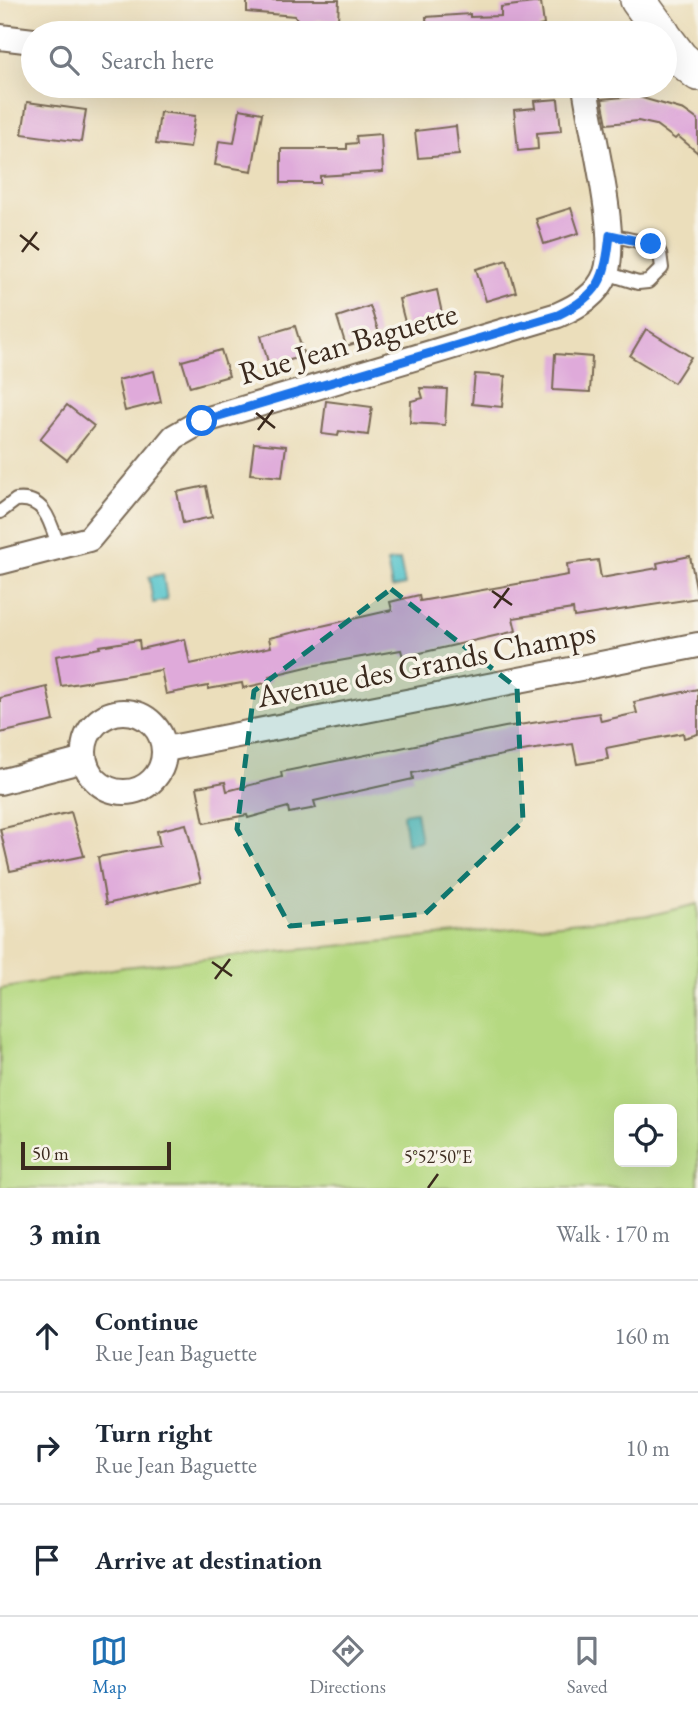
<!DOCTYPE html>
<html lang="en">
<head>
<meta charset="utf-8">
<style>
  :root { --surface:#fff; --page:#f2f2f3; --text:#1f2937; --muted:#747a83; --line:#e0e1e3; --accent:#1f6fb2 }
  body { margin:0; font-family:"EB Garamond",serif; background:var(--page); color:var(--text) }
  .controls { position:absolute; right:21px; bottom:21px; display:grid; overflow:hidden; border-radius:10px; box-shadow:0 7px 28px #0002 }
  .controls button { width:63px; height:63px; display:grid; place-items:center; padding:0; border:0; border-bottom:2px solid var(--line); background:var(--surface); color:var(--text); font:35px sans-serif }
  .scale { position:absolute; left:21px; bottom:18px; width:150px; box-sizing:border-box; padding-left:7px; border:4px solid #3b2a1e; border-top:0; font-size:19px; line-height:24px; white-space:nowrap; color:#3b2a1e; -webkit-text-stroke:5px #f7f3e8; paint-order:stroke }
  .stop { position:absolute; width:21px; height:21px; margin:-16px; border:5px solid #1a73e8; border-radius:50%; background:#fff }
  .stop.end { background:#1a73e8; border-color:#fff; box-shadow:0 2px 7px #0008 }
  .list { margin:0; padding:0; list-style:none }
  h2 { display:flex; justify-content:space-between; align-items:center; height:91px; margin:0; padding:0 28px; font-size:30px }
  h2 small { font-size:23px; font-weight:400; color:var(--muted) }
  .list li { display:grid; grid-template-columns:46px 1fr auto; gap:21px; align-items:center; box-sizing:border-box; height:112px; padding:0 28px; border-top:2px solid var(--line) }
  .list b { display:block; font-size:26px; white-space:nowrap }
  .list p { margin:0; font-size:23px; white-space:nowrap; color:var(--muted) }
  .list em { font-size:23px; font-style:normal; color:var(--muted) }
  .icon { flex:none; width:38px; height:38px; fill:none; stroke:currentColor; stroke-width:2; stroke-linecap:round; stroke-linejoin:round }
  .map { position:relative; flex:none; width:698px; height:1188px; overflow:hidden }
  .search { position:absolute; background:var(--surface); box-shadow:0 7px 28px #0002; left:21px; right:21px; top:21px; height:77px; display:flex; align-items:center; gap:18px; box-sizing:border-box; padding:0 24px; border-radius:38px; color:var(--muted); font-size:26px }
  .sheet { height:427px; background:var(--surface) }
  nav { display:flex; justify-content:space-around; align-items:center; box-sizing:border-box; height:98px; border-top:2px solid var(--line); background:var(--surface); font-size:19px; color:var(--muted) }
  nav a { display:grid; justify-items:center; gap:4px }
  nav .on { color:var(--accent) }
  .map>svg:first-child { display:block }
  .green { fill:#b5d981; stroke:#788250; stroke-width:2; fill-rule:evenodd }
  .water { fill:#57c5cc; stroke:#497875; stroke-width:2 }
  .building { fill:#dfaada }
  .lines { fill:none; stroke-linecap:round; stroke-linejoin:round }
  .lane-casing { stroke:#796955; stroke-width:16 }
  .street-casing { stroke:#796955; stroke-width:28 }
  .secondary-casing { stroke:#796955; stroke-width:38 }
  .lane { stroke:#fff; stroke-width:12 }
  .street { stroke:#fff; stroke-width:24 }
  .secondary { stroke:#fff; stroke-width:35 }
  .route { stroke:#1a73e8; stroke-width:9 }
  .marked { fill:#0f766e; fill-opacity:0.2; stroke:#0f766e; stroke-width:5; stroke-dasharray:14 9; stroke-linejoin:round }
  .ticks { fill:none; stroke:#3b2a1e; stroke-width:2.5 }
  .labels { text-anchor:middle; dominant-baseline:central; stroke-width:7; stroke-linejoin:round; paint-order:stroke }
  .street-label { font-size:32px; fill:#3b2a1e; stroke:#f7f3e8 }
  .ticks-label { font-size:18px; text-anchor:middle; fill:#3b2a1e; stroke:#f7f3e8; stroke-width:7; stroke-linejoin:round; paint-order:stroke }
</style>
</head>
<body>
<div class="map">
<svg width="698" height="1188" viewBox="0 0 698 1188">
  <rect width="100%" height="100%" fill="#f7f3e8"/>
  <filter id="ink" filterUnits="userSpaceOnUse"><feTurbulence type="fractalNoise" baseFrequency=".0143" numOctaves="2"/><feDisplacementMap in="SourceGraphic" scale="14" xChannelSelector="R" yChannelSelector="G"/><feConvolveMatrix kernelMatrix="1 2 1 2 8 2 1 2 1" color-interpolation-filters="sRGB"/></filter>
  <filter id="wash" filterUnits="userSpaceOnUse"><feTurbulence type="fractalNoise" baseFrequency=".00686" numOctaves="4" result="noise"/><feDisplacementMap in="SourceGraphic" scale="28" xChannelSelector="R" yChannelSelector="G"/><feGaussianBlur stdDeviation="1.57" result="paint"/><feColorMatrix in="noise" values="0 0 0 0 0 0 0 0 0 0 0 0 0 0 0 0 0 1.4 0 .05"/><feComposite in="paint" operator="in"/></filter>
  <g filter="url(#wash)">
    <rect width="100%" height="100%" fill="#ebdebb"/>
    <path class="green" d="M 698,904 L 698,1188 L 0,1188 L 0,989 L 124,967 L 651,915 ZM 619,1109 L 672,1109 L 672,1162 L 619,1162 Z"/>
    <g class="water">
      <path d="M 400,560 L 405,585 L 392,588 L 387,562 Z"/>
      <path d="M 163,574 L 167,600 L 153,603 L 149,577 Z"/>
      <path d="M 416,812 L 421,841 L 407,843 L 403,814 Z"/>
    </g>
    <g id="blocks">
      <g class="building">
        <path d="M 247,0 L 339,0 L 338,21 L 316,20 L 309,33 L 306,33 L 295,16 L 247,12 Z"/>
        <path d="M 541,2 L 544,25 L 539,26 L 540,33 L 427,33 L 426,17 L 470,14 L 470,17 L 501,16 L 501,7 Z"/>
        <path d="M 635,96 L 684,110 L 698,120 L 698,153 L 678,136 L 675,139 L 656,125 L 638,121 L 607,124 L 602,99 Z"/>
        <path d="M 558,99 L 561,131 L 537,133 L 538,149 L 518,151 L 514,110 L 535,108 L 534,101 Z"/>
        <path d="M 27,102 L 86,110 L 81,142 L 22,134 Z"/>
        <path d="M 240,109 L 262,113 L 252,171 L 215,165 L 219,141 L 234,143 Z"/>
        <path d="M 160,112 L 195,116 L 190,148 L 156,144 Z"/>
        <path d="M 456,126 L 459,155 L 418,158 L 415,131 Z"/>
        <path d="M 381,134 L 383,172 L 320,176 L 320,183 L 281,183 L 281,149 L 347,149 L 347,144 L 357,143 L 356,136 Z"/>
        <path d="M 571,208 L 579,233 L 544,244 L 536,219 Z"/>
        <path d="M 507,260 L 516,292 L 486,301 L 476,269 Z"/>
        <path d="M 437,290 L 443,318 L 406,326 L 399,299 Z"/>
        <path d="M 370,306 L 380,336 L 346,346 L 337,317 Z"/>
        <path d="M 295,326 L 304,356 L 269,366 L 261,336 Z"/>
        <path d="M 646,329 L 691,357 L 674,383 L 630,356 Z"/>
        <path d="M 221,350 L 229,376 L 190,387 L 182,361 Z"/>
        <path d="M 555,354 L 592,357 L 590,392 L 553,390 Z"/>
        <path d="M 154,371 L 161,402 L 125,411 L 118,380 Z"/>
        <path d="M 475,374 L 505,376 L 502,407 L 472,404 Z"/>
        <path d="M 420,388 L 447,389 L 445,425 L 410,423 L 411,401 L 423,398 Z"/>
        <path d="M 326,401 L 372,407 L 368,435 L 339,431 L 338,436 L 322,434 Z"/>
        <path d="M 67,405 L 94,426 L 67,460 L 40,439 Z"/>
        <path d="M 254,443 L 286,446 L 282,477 L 250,474 Z"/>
        <path d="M 206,486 L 212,517 L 183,523 L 177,492 Z"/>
        <path d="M 690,556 L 698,598 L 574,617 L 573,609 L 513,618 L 516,631 L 403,657 L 401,650 L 311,666 L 269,676 L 270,682 L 243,688 L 242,683 L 208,689 L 208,686 L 166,694 L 161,670 L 61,686 L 56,656 L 100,648 L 99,646 L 139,640 L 140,649 L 185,639 L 190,664 L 271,647 L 269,638 L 392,610 L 390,602 L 419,595 L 420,601 L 568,575 L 567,564 L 598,560 L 601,578 L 658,568 L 657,563 Z"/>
        <path d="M 47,687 L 54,721 L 0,733 L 0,698 Z"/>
        <path d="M 698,689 L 698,734 L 684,738 L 683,733 L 606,748 L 608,759 L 577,764 L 573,744 L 528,750 L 412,773 L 413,779 L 314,801 L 316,808 L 289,813 L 288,807 L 248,818 L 247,815 L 204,823 L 197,787 L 225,782 L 227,791 L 282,777 L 281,772 L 505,727 L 599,713 L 601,721 L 637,713 L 634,702 Z"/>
        <path d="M 71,812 L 84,856 L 10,871 L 0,829 Z"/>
        <path d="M 186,824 L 201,882 L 106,904 L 98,857 L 160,846 L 157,831 Z"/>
      </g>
    </g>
  </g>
  <g filter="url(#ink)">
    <use href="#blocks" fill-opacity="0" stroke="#796955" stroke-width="2"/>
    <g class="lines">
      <g class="lane-casing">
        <g id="lane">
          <path d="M 606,273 L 638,283 L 648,282 L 662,268 L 660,253 L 651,244 L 610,235"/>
          <path d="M 0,512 L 16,500 C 46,496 51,525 59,548"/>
        </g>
      </g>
      <g class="street-casing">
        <g id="street">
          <path d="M 0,37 L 33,41"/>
          <path d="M 0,562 L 89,539 L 174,437 L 202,421 L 558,315 C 578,306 598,295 606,273 C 619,234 591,132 585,86"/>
          <circle cx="124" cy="752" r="40"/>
          <path d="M 166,749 L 698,645"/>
          <path d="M 0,782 L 84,760"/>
        </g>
      </g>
      <g class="secondary-casing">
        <g id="secondary">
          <path d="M 638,0 L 662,33"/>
          <path d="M 665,38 L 680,58 L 698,73"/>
        </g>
      </g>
      <use href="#lane" class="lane"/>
      <use href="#street" class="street"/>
      <use href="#secondary" class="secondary"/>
    </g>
  </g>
  <g class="lines" filter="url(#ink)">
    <path class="route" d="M 202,421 L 558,315 C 600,294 605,280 610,235 L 651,244"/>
  </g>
  <path class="marked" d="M 391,589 L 517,688 L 523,821 L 425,914 L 290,926 L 237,829 L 254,691 Z"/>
  <path class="ticks" d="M 20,235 L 39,250M 22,252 L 37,232M 256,413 L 275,428M 258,430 L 273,410M 492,591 L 512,605M 494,608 L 509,588M 212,962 L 232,976M 215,979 L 230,959M 428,1188 L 438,1174"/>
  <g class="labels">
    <g class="street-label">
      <text transform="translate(348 343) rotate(-16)">Rue Jean Baguette</text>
      <text transform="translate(426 664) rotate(-11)">Avenue des Grands Champs</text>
    </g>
  </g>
  <g class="ticks-label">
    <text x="438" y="1163">5°52'50"E</text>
  </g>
</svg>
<div class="controls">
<button><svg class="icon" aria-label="locate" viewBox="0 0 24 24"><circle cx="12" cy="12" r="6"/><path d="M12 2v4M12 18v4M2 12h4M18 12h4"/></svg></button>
</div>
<div class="scale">50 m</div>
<div class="stop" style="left:202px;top:421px"></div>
<div class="stop end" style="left:651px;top:244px"></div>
<div class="search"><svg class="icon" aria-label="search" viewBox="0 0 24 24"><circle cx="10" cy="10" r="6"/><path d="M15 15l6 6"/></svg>Search here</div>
</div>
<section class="sheet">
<h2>3 min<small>Walk · 170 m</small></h2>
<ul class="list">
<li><svg class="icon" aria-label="ahead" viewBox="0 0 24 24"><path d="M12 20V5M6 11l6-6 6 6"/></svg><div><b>Continue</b><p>Rue Jean Baguette</p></div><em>160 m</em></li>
<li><svg class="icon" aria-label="right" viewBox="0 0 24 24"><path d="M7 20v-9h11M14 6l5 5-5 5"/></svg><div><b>Turn right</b><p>Rue Jean Baguette</p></div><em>10 m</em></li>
<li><svg class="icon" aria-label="arrive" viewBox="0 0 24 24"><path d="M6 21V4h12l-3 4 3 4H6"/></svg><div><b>Arrive at destination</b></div></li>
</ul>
</section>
<nav>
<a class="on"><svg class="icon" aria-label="map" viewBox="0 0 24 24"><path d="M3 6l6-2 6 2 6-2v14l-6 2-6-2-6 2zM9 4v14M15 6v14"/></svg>Map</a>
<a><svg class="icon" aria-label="directions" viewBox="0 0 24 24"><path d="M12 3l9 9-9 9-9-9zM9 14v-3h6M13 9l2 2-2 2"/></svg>Directions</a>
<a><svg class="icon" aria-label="saved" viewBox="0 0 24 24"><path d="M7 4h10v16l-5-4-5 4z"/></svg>Saved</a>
</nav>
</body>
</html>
